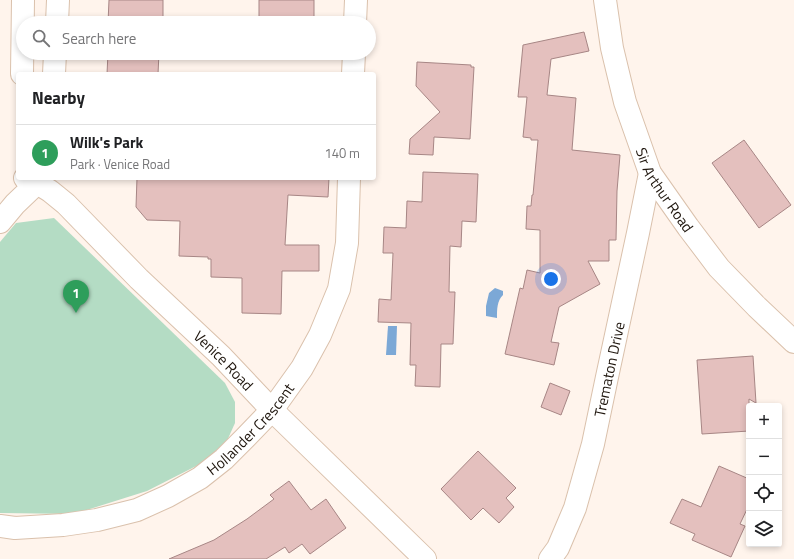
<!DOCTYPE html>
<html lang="en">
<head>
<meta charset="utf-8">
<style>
  :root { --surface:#fff; --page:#f6f6f6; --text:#202124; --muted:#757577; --line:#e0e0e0; --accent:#d93025 }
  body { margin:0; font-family:"Titillium Web",sans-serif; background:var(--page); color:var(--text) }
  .controls { position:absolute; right:12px; bottom:12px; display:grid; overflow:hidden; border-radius:4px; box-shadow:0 2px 6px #0003 }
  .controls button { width:36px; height:36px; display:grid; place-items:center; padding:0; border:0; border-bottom:1px solid var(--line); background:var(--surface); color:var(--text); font:20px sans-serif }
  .you { position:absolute; left:551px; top:279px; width:14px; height:14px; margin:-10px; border:3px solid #fff; border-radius:50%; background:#1a73e8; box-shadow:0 0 0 6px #1a73e833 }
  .badge { display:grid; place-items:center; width:26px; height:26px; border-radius:50%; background:var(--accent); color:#fff; font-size:13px; font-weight:700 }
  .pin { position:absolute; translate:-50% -33px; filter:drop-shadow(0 1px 2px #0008) }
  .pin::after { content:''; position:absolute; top:21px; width:14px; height:12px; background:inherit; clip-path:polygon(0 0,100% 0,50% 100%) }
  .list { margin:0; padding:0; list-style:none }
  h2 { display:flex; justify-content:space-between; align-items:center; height:52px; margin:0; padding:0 16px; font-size:17px }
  h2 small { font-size:13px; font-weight:400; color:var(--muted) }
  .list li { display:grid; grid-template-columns:26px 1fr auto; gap:12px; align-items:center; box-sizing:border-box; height:56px; padding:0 16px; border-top:1px solid var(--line) }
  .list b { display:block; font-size:15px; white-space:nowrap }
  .list p { margin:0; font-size:13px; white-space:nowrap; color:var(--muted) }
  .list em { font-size:13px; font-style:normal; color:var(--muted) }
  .icon { flex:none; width:22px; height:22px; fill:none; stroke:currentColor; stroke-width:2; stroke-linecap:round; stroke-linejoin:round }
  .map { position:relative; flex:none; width:794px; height:559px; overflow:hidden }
  .search { position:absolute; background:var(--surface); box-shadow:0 2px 6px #0003; left:16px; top:16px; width:360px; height:44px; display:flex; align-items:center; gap:10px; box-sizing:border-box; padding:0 14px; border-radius:22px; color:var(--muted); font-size:15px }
  .panel { position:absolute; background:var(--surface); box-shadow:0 2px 6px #0003; left:16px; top:72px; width:360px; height:108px; border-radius:4px }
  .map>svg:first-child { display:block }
  .green { fill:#b4dcc4 }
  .water { fill:#7ca8d6 }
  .building { fill:#e4c0be; stroke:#a78685 }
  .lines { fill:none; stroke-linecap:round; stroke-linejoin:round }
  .minor-casing { stroke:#dac1ac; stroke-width:24 }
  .minor { stroke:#fff; stroke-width:22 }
  .labels { text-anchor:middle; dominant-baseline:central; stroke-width:4; stroke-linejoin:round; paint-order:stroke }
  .street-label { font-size:15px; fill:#1e150d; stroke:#fff }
</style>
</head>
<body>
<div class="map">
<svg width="794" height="559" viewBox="0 0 794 559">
  <rect width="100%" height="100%" fill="#fff4ec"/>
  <path class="green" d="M 54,218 L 225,383 L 235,402 L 235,423 L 226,443 L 208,460 L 147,491 L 74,514 L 0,513 L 0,242 L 16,223 Z"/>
  <g class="water">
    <path d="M 495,288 L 503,291 L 503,295 C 497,301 497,309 497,318 L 486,316 L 486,306 L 489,293 Z"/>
    <path d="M 388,326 L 397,326 L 396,355 L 386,355 Z"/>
  </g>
  <g class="building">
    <path d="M 109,0 L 163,0 L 163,23 L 108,23 Z"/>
    <rect x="259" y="0" width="55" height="23"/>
    <path d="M 584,32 L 589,51 L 551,59 L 547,95 L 576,98 L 572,150 L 620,155 L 617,191 L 616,240 L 609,240 L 609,261 L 588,261 L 600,284 L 559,307 L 551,342 L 559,343 L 554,365 L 505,354 L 520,288 L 523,289 L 527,270 L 540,273 L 540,230 L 526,229 L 527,206 L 531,206 L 532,195 L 533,195 L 538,140 L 531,140 L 531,138 L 523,137 L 527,97 L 518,97 L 523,45 Z"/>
    <path d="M 108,53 L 159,53 L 158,74 L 107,74 Z"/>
    <path d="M 417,62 L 471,65 L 471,67 L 474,67 L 470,139 L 434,137 L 433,155 L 409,154 L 410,139 L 440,112 L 416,86 Z"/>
    <path d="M 744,140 L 791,205 L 759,228 L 712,163 Z"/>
    <path d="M 423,172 L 478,174 L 476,222 L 462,221 L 461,247 L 450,246 L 449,292 L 455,292 L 453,344 L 441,344 L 440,387 L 415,386 L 416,365 L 410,365 L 411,323 L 378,322 L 379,299 L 391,300 L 393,253 L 383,253 L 384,227 L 406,228 L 407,201 L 422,202 Z"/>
    <path d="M 137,178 L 329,178 L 328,197 L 288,195 L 285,245 L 319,245 L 319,271 L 282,271 L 281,314 L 242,313 L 242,278 L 211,277 L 211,259 L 208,259 L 208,257 L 179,256 L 180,221 L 147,220 L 136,207 Z"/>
    <path d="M 753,356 L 756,403 L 749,399 L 749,431 L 702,434 L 697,360 Z"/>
    <path d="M 550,383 L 570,391 L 561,415 L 541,407 Z"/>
    <path d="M 478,451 L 516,488 L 506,498 L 514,507 L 499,523 L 483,508 L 471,520 L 441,489 Z"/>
    <path d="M 719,466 L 749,479 L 749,505 L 740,524 L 745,526 L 731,557 L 692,540 L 695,534 L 670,523 L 682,499 L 701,507 Z"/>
    <path d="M 289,481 L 311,510 L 326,499 L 346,528 L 310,554 L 302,544 L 289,553 L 285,547 L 266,559 L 169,559 L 214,540 L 247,519 L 274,499 L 270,495 Z"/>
  </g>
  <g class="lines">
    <g class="minor-casing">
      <g id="minor">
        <path id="s1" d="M 605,0 L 612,48 L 625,102 L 650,173 L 688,227 L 719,268 L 757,307 L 794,342"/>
        <path d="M 57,23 L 58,0"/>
        <path d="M 355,23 L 356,0"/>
        <path d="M 22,74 L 23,0"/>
        <path d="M 54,74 L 55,53"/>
        <path d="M 353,74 L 354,53"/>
        <path id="s2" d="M 25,178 L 37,183 L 50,191 L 66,204 L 139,279 L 221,356 L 272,410 L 425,559"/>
        <path d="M 0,222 L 15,204 L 37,183 L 38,178"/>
        <path id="s3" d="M 0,526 L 15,528 L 63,525 L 97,520 L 137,510 L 168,496 L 200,478 L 224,459 L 245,438 L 272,410 L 302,368 L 320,335 L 339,289 L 347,243 L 349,178"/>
        <path id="s4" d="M 550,559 L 558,548 L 575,508 L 593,444 L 607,377 L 638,233 L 650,173"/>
      </g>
    </g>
    <use href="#minor" class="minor"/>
  </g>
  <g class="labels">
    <g class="street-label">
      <text stroke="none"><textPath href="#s1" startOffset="201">Sir Arthur Road</textPath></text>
      <text stroke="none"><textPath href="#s2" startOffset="271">Venice Road</textPath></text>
      <text stroke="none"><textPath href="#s4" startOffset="200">Trematon Drive</textPath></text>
      <text stroke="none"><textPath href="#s3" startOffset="280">Hollander Crescent</textPath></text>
    </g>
  </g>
</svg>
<div class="controls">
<button>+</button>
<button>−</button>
<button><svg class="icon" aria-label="locate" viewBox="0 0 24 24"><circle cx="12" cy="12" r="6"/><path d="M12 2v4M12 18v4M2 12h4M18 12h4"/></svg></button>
<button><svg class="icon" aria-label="layers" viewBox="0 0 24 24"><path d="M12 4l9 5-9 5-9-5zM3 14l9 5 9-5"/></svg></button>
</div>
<div class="you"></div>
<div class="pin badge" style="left:76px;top:313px;background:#2e9e5b">1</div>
<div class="search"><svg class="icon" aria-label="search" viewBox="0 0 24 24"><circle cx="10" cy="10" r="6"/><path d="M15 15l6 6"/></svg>Search here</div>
<section class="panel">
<h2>Nearby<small></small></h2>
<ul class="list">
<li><span class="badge" style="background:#2e9e5b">1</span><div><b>Wilk's Park</b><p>Park · Venice Road</p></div><em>140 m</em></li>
</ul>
</section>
</div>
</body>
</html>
